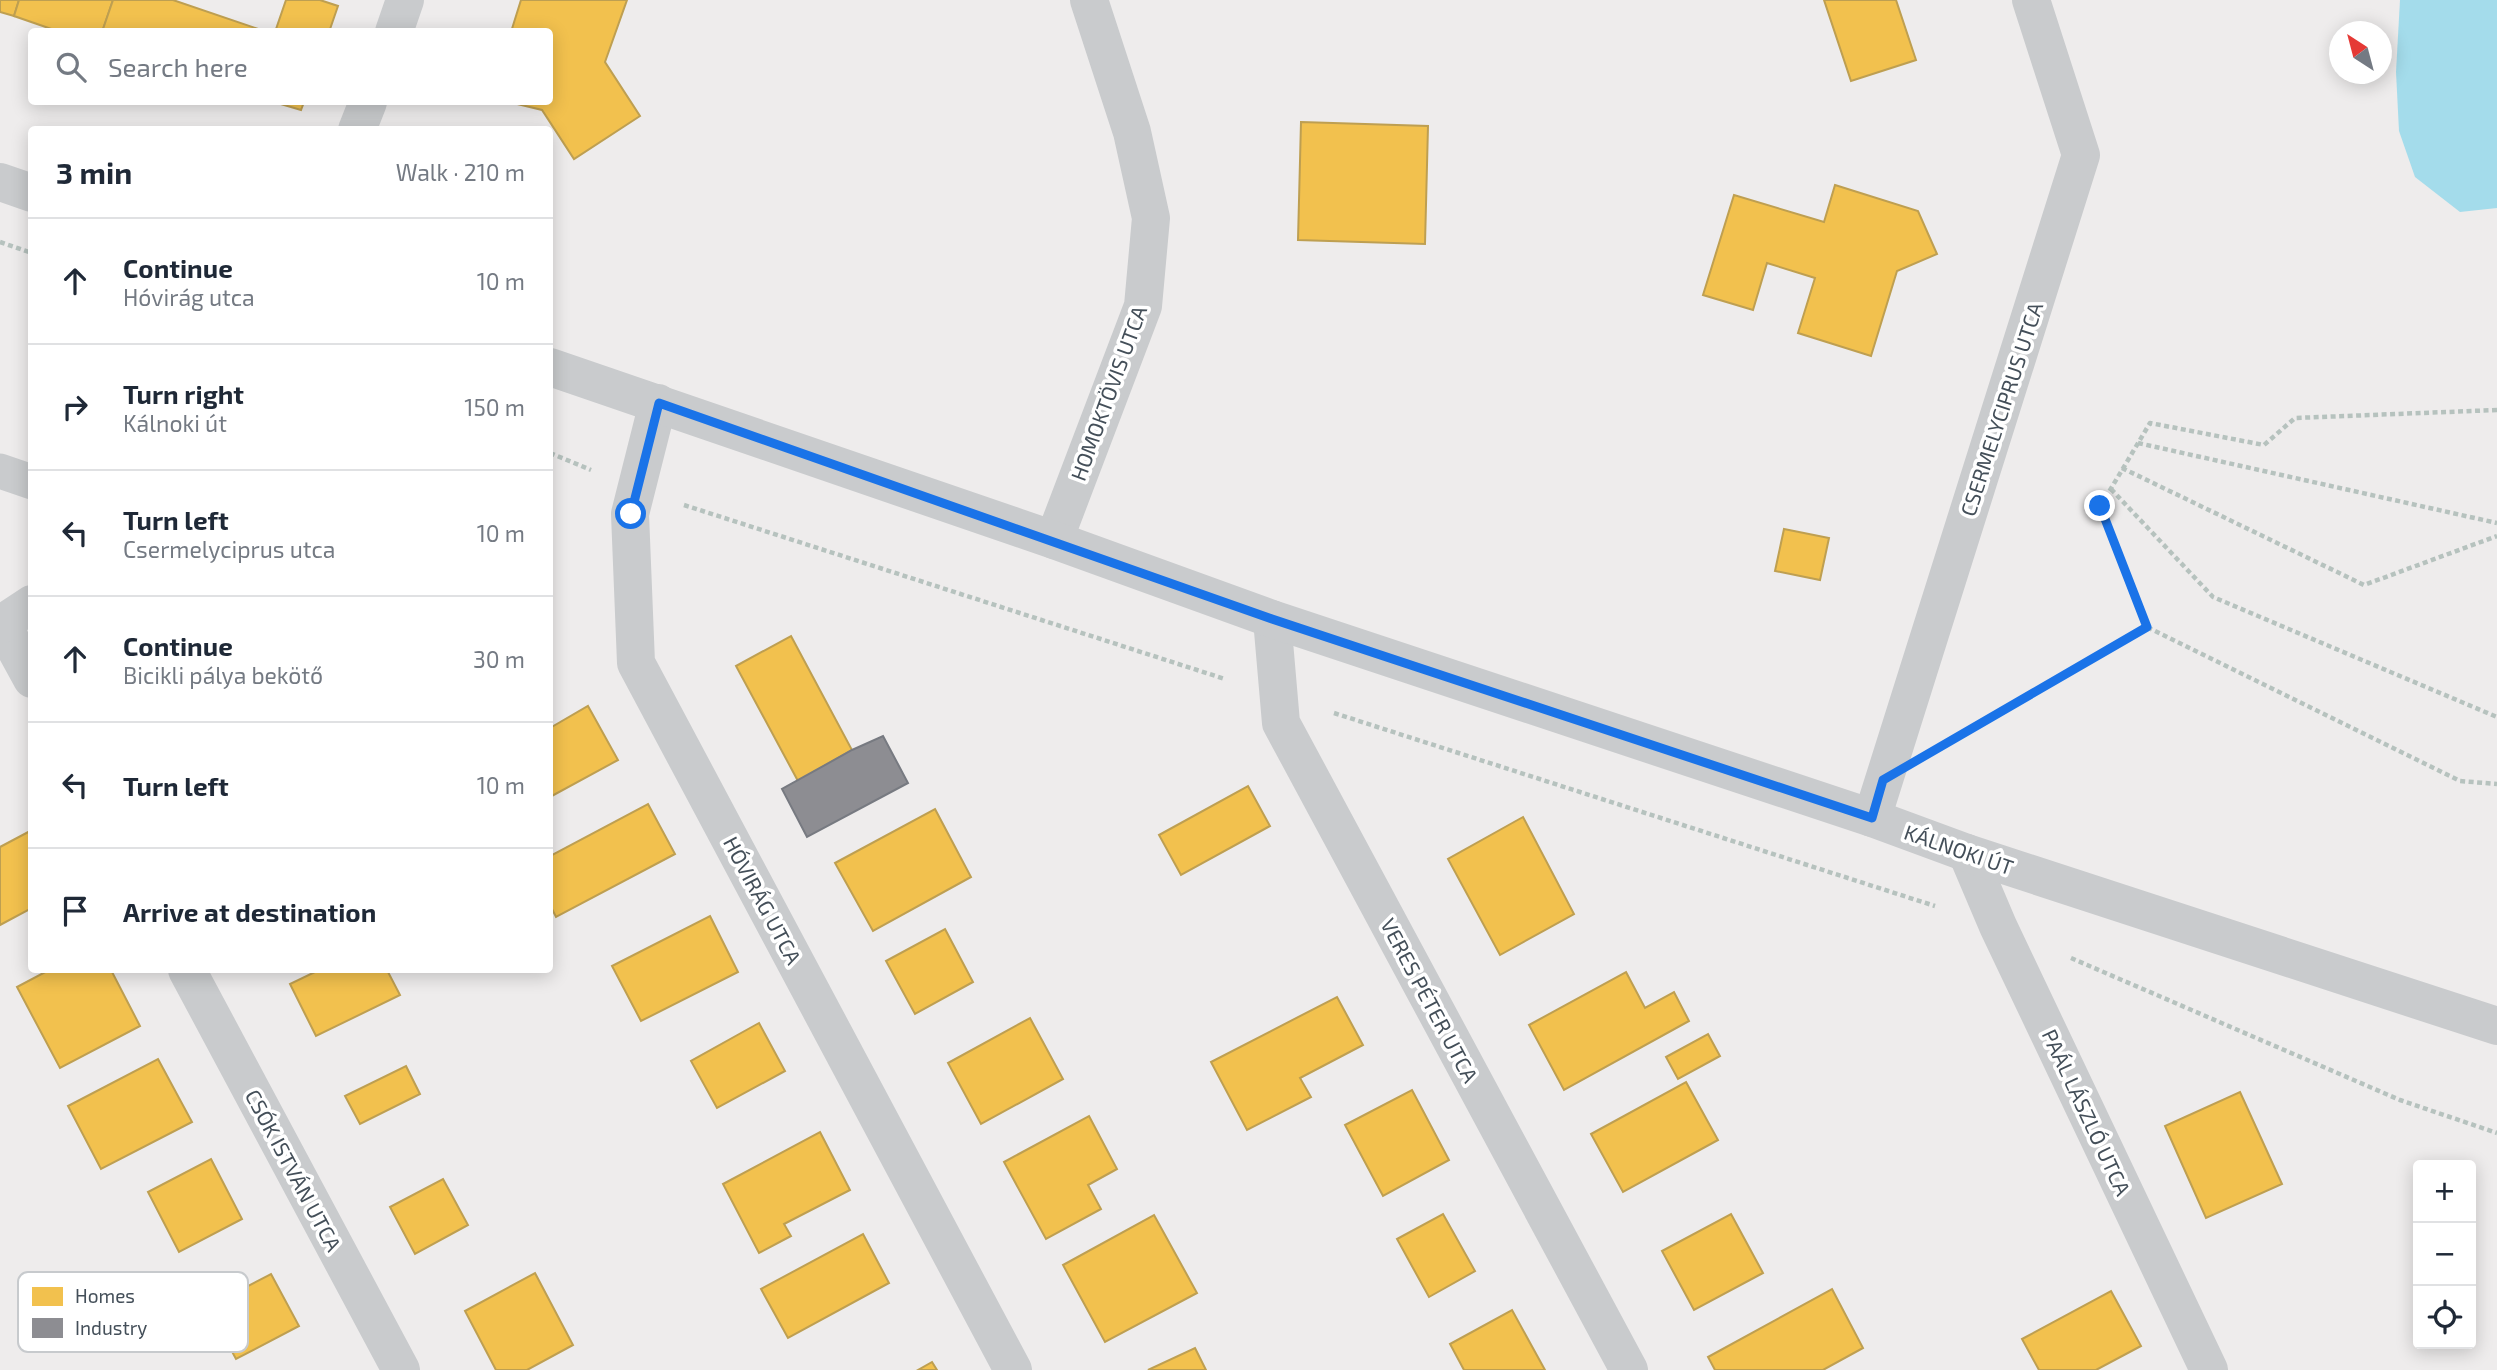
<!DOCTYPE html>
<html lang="en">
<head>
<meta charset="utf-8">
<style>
  :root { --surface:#fff; --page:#f2f2f3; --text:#1f2937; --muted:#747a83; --line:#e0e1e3 }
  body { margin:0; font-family:"Exo 2",sans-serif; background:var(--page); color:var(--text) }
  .controls { position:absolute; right:21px; bottom:21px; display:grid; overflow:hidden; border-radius:7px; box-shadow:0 4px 18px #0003 }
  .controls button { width:63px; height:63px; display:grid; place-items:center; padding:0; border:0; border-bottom:2px solid var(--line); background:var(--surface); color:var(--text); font:35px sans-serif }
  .compass { position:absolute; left:2329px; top:21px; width:63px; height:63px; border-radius:50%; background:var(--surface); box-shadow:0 4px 18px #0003; rotate:324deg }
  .stop { position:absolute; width:21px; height:21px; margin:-16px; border:5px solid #1a73e8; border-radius:50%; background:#fff }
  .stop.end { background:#1a73e8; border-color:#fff; box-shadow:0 2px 7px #0008 }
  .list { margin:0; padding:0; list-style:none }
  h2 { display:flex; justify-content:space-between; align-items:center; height:91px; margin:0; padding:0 28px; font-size:30px }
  h2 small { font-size:23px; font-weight:400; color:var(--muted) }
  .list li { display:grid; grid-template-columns:46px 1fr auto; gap:21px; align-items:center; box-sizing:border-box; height:126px; padding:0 28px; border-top:2px solid var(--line) }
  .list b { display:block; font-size:26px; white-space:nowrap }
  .list p { margin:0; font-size:23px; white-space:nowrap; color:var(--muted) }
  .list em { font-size:23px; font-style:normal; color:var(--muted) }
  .icon { flex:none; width:38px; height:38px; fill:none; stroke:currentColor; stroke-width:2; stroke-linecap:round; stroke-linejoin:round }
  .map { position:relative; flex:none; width:2497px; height:1370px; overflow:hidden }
  .search { position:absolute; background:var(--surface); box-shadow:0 4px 18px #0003; left:28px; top:28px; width:525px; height:77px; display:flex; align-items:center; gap:18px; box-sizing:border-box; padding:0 24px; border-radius:7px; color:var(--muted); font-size:26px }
  .panel { position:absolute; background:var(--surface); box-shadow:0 4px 18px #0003; left:28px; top:126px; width:525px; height:847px; border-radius:7px }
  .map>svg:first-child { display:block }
  .water { fill:#a4dceb }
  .homes { fill:#f2c14e; stroke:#be9f51; stroke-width:2 }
  .industry { fill:#8d8d92; stroke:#777a81; stroke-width:2 }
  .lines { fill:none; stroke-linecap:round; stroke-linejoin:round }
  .path { stroke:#b6c2be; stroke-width:4.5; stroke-dasharray:5 3.5; stroke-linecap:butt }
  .service { stroke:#c9cbcd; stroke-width:35 }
  .minor { stroke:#c9cbcd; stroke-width:38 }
  .tertiary { stroke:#c9cbcd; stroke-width:38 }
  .route { stroke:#1a73e8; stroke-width:9 }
  .labels { text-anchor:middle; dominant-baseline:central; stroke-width:7; stroke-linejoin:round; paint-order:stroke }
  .street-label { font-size:21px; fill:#444f59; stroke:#fff }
  .key { fill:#fff; stroke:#c7cacd; stroke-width:2 }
  .key-label { font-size:19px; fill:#444f59 }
</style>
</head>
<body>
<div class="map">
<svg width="2497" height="1370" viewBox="0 0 2497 1370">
  <rect width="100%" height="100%" fill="#eeecec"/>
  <path class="water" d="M 2400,0 L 2497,0 L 2497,208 L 2460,212 L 2415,177 L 2399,131 L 2396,72 Z"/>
  <g class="homes">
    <path d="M 0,0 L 19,0 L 14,16 L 0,12 Z"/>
    <path d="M 19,0 L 113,0 L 102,32 L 60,32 L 14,16 Z"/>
    <path d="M 113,0 L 173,0 L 267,32 L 102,32 Z"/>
    <path d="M 286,0 L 320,0 L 338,6 L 329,32 L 275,32 Z"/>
    <path d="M 521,0 L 627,0 L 605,62 L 640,116 L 574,159 L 542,110 L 509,102 L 550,102 L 550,32 L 511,32 Z"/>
    <path d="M 1824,0 L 1896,0 L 1916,60 L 1851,81 Z"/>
    <path d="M 274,102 L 304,102 L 301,110 Z"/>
    <path d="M 1301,122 L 1428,126 L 1425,244 L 1298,240 Z"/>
    <path d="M 1835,185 L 1918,211 L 1937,254 L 1897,271 L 1871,356 L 1798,333 L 1815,278 L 1767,263 L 1753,310 L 1703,295 L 1734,195 L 1824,222 Z"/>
    <path d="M 1784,529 L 1829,538 L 1820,580 L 1775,571 Z"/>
    <path d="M 791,636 L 852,750 L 798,781 L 736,666 Z"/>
    <path d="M 588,706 L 618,760 L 550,797 L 550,728 Z"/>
    <path d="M 1248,786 L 1270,826 L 1181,875 L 1159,835 Z"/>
    <path d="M 648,804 L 675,854 L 556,917 L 550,905 L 550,856 Z"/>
    <path d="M 935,809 L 971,877 L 873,931 L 835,863 Z"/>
    <path d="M 1523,817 L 1574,914 L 1500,955 L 1448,859 Z"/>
    <path d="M 32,830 L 32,908 L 0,925 L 0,847 Z"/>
    <path d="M 710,916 L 738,972 L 641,1021 L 612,966 Z"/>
    <path d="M 945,929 L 973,982 L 915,1014 L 886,961 Z"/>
    <path d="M 49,970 L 111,970 L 140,1026 L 60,1068 L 17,987 Z"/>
    <path d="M 319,970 L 387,970 L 400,995 L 316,1036 L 290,984 Z"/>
    <path d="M 1626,972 L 1645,1008 L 1674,992 L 1689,1021 L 1564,1090 L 1529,1025 Z"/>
    <path d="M 1337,997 L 1363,1045 L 1300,1078 L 1311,1097 L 1247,1130 L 1211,1062 Z"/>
    <path d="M 1030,1018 L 1063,1079 L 981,1124 L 948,1063 Z"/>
    <path d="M 759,1023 L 785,1071 L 717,1108 L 691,1061 Z"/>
    <path d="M 1708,1034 L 1720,1056 L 1678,1079 L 1666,1057 Z"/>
    <path d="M 158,1059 L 192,1122 L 101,1169 L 68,1106 Z"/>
    <path d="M 406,1066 L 420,1094 L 360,1124 L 345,1096 Z"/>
    <path d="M 1686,1082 L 1718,1140 L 1623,1192 L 1591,1134 Z"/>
    <path d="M 1412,1090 L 1449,1160 L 1383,1196 L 1345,1125 Z"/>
    <path d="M 2240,1092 L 2282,1184 L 2206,1218 L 2165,1126 Z"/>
    <path d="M 1089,1116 L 1117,1169 L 1088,1185 L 1101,1209 L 1046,1239 L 1004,1162 Z"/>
    <path d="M 820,1132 L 850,1190 L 784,1224 L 791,1236 L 759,1253 L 723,1184 Z"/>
    <path d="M 211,1159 L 242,1219 L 179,1252 L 148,1192 Z"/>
    <path d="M 443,1179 L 468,1225 L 415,1254 L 390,1207 Z"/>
    <path d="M 1443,1214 L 1475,1271 L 1429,1297 L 1397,1239 Z"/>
    <path d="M 1731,1214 L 1763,1273 L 1694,1310 L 1662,1251 Z"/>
    <path d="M 1154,1215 L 1197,1293 L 1105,1342 L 1063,1265 Z"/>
    <path d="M 863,1234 L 889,1283 L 788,1338 L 761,1289 Z"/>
    <path d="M 535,1273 L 573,1345 L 527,1370 L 496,1370 L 465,1311 Z"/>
    <path d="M 271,1274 L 299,1326 L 236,1359 L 208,1307 Z"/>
    <path d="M 1832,1289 L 1863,1348 L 1823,1370 L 1715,1370 L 1708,1357 Z"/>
    <path d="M 2111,1291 L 2141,1346 L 2096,1370 L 2039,1370 L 2022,1339 Z"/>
    <path d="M 1512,1310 L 1545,1370 L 1464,1370 L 1450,1344 Z"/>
    <path d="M 1195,1348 L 1206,1370 L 1148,1370 Z"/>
    <path d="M 932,1362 L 937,1370 L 918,1370 Z"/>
  </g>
  <path class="industry" d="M 883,736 L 908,783 L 807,837 L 782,789 L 852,750 Z"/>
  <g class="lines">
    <g class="path">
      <path d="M 0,242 L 32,253"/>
      <path d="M 2497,410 L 2295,418 L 2264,445 L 2150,423 L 2100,507 L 2147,627 L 2460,781 L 2497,784"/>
      <path d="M 2138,443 L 2497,523"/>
      <path d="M 550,453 L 591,470"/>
      <path d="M 2122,468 L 2364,585 L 2497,536"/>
      <path d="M 2111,489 L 2213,597 L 2497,717"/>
      <path d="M 684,505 L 1225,679"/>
      <path d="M 1334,713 L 1935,906"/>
      <path d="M 1951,741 L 2147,627"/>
      <path d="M 2071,958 L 2400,1100 L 2497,1133"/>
    </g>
    <path class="service" d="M 0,471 L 32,482"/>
    <g class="minor">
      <path d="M 394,32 L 405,0"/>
      <path d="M 357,130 L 368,102"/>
      <path d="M 658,403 L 630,514 L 636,663 L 1013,1370"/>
      <path d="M 1054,540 L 1143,306 L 1151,218 L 1132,132 L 1089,0"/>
      <path d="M 1272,619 L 1281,723 L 1629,1370"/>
      <path d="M 2,624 L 32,679"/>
      <path d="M 0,625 L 32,604"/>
      <path d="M 1872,818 L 2081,155 L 2031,0"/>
      <path d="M 1967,853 L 1998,926 L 2209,1370"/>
      <path d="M 187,970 L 401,1370"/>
    </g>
    <g class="tertiary">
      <path d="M 0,182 L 32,193"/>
      <path d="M 550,367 L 1054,540 L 1272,619 L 1872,818 L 1967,853 L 2497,1026"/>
    </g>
  </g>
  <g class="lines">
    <path class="route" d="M 631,514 L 659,403 L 1272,619 L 1872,818 L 1883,780 L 2147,627 L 2100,506"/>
  </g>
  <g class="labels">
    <g class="street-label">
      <text transform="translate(1108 393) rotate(-70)">HOMOKTÖVIS UTCA</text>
      <text transform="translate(2001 409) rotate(-72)">CSERMELYCIPRUS UTCA</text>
      <text transform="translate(1959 849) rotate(19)">KÁLNOKI ÚT</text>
      <text transform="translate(763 900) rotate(62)">HÓVIRÁG UTCA</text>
      <text transform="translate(1430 1000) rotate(62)">VERES PÉTER UTCA</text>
      <text transform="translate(2087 1112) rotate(65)">PAÁL LÁSZLÓ UTCA</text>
      <text transform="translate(294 1170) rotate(62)">CSÓK ISTVÁN UTCA</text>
    </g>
  </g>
  <rect x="18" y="1272" width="230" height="80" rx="10" class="key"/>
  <rect x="32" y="1287" width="31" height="19" fill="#f2c14e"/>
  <rect x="32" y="1318" width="31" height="20" fill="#8d8d92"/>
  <g class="key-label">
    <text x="75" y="1303">Homes</text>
    <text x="75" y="1335">Industry</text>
  </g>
</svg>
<div class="controls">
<button>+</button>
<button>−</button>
<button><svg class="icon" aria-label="locate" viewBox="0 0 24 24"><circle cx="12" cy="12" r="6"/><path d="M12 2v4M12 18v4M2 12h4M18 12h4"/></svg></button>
</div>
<svg class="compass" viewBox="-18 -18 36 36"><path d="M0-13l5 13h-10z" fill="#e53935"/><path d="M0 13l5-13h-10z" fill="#747a83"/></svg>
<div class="stop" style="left:631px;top:514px"></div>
<div class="stop end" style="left:2100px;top:506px"></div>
<div class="search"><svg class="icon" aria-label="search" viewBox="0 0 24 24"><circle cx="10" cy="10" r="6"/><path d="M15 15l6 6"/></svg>Search here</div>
<section class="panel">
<h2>3 min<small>Walk · 210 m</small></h2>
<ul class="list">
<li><svg class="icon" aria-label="ahead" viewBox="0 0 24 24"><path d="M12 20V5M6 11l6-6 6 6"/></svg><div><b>Continue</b><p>Hóvirág utca</p></div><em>10 m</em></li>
<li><svg class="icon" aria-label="right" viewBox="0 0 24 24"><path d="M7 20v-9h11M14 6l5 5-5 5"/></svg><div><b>Turn right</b><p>Kálnoki út</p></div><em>150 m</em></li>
<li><svg class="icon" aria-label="left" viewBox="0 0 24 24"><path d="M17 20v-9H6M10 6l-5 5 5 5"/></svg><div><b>Turn left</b><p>Csermelyciprus utca</p></div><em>10 m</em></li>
<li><svg class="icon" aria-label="ahead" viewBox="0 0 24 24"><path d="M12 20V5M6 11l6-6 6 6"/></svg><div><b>Continue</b><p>Bicikli pálya bekötő</p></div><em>30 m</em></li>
<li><svg class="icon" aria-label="left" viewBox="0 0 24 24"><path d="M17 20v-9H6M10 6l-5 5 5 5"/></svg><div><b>Turn left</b></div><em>10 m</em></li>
<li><svg class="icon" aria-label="arrive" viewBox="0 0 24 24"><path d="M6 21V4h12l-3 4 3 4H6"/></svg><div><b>Arrive at destination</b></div></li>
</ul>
</section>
</div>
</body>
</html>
